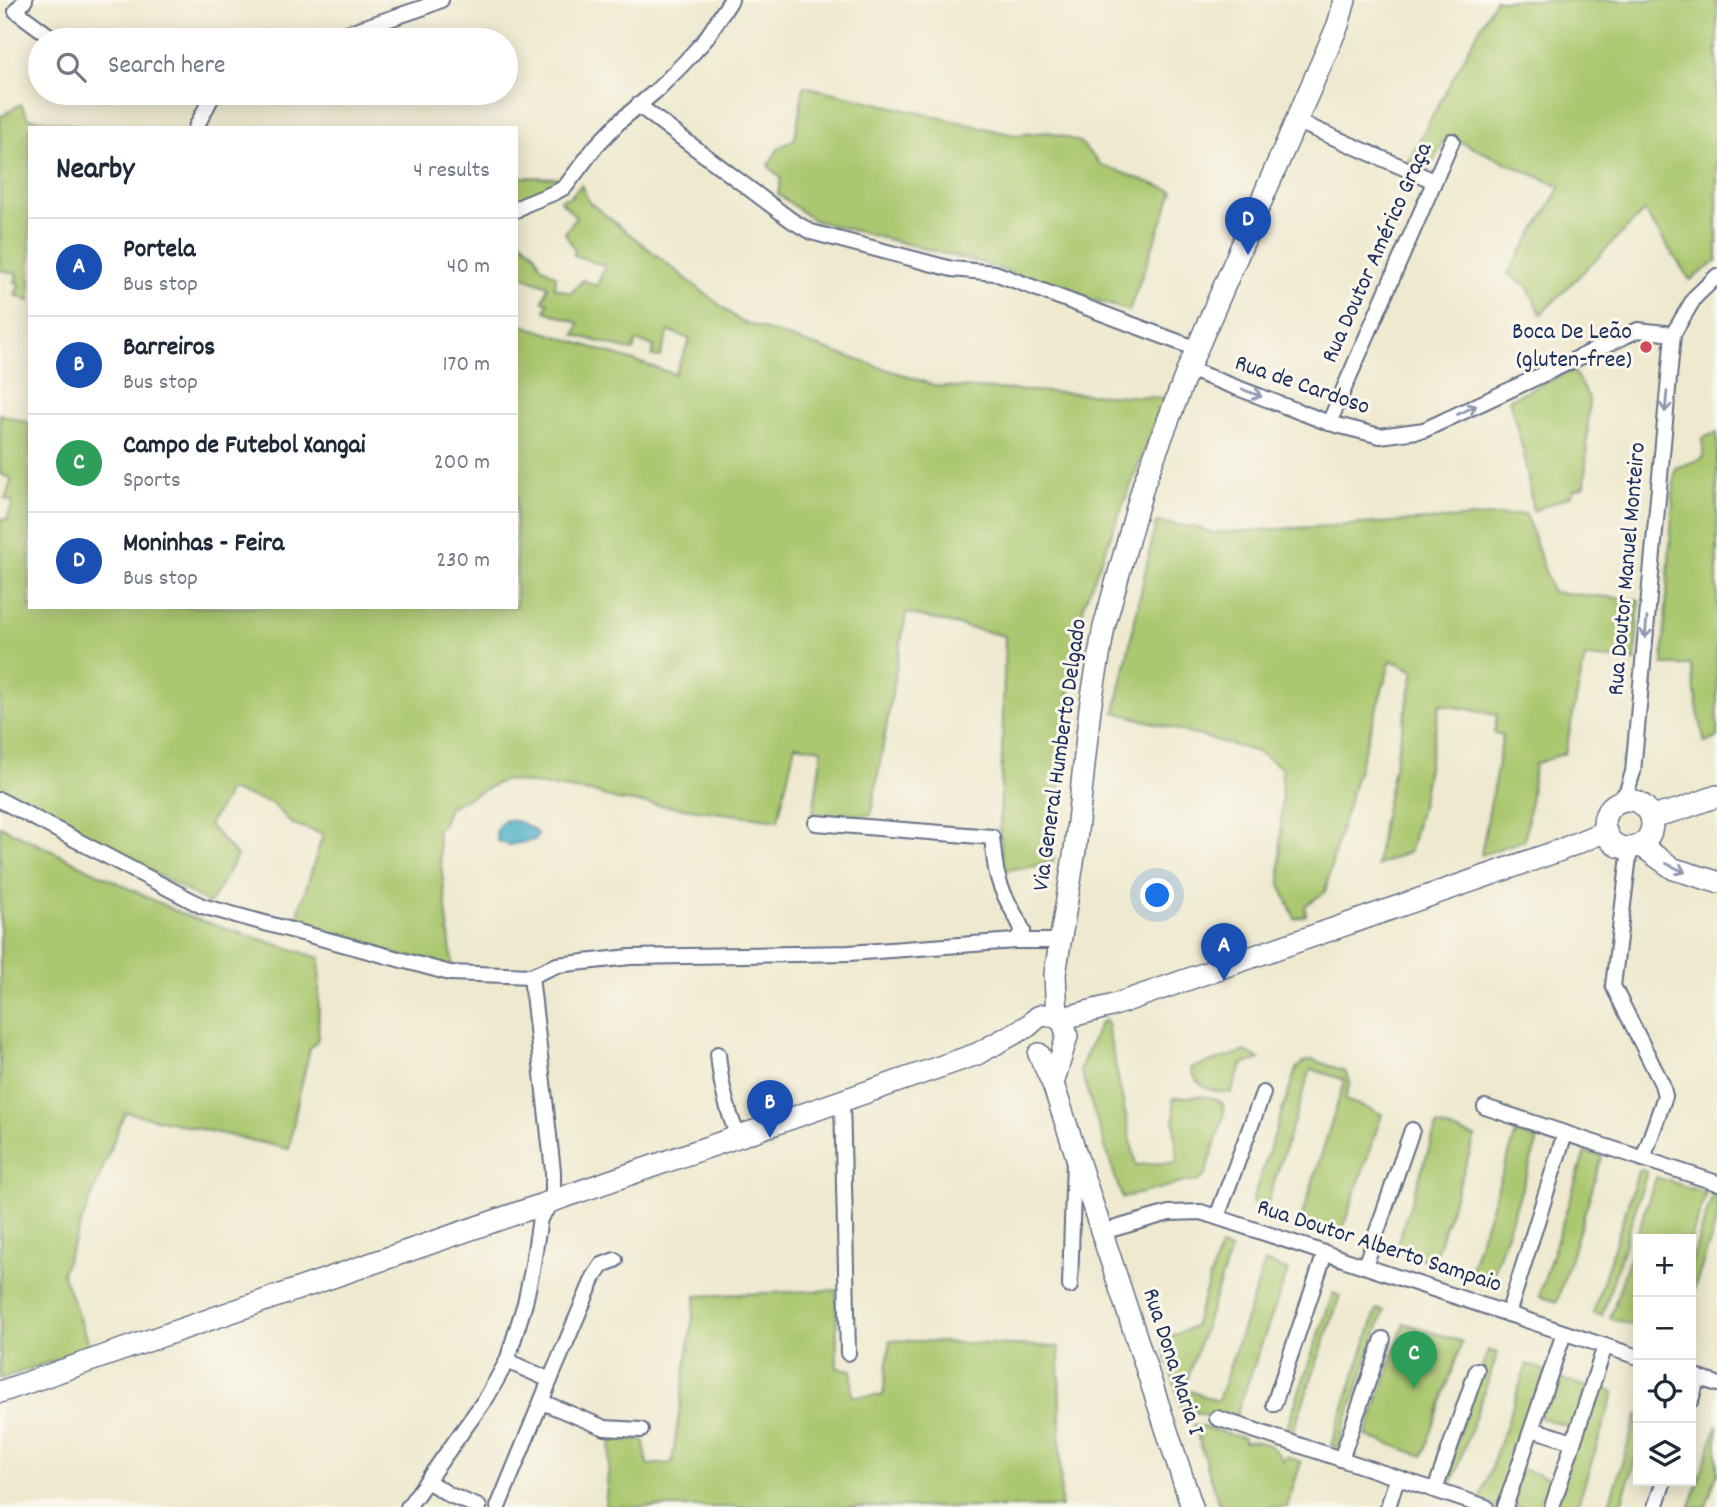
<!DOCTYPE html>
<html lang="en">
<head>
<meta charset="utf-8">
<style>
  :root { --surface:#fff; --page:#f6f6f7; --text:#1f2937; --muted:#747a83; --line:#e0e1e3; --accent:#d1495b }
  body { margin:0; font-family:Dekko,sans-serif; background:var(--page); color:var(--text) }
  .controls { position:absolute; right:21px; bottom:21px; display:grid; overflow:hidden; border-radius:0px; box-shadow:0 4px 18px #0003 }
  .controls button { width:63px; height:63px; display:grid; place-items:center; padding:0; border:0; border-bottom:2px solid var(--line); background:var(--surface); color:var(--text); font:35px sans-serif }
  .you { position:absolute; left:1158px; top:896px; width:24px; height:24px; margin:-18px; border:5px solid #fff; border-radius:50%; background:#1a73e8; box-shadow:0 0 0 10px #1a73e833 }
  .badge { display:grid; place-items:center; width:46px; height:46px; border-radius:50%; background:var(--accent); color:#fff; font-size:23px; font-weight:700 }
  .pin { position:absolute; translate:-50% -58px; filter:drop-shadow(0 2px 4px #0008) }
  .pin::after { content:''; position:absolute; top:37px; width:24px; height:21px; background:inherit; clip-path:polygon(0 0,100% 0,50% 100%) }
  .list { margin:0; padding:0; list-style:none }
  h2 { display:flex; justify-content:space-between; align-items:center; height:91px; margin:0; padding:0 28px; font-size:30px }
  h2 small { font-size:23px; font-weight:400; color:var(--muted) }
  .list li { display:grid; grid-template-columns:46px 1fr auto; gap:21px; align-items:center; box-sizing:border-box; height:98px; padding:0 28px; border-top:2px solid var(--line) }
  .list b { display:block; font-size:26px; white-space:nowrap }
  .list p { margin:0; font-size:23px; white-space:nowrap; color:var(--muted) }
  .list em { font-size:23px; font-style:normal; color:var(--muted) }
  .icon { flex:none; width:38px; height:38px; fill:none; stroke:currentColor; stroke-width:2; stroke-linecap:round; stroke-linejoin:round }
  .map { position:relative; flex:none; width:1717px; height:1507px; overflow:hidden }
  .search { position:absolute; background:var(--surface); box-shadow:0 4px 18px #0003; left:28px; top:28px; width:490px; height:77px; display:flex; align-items:center; gap:18px; box-sizing:border-box; padding:0 24px; border-radius:38px; color:var(--muted); font-size:26px }
  .panel { position:absolute; background:var(--surface); box-shadow:0 4px 18px #0003; left:28px; top:126px; width:490px; height:483px; border-radius:0px }
  .map>svg:first-child { display:block }
  .green { fill:#abc86f; stroke:#637c66; stroke-width:2 }
  .water { fill:#42abc2; stroke:#2e6d90; stroke-width:2 }
  .lines { fill:none; stroke-linecap:round; stroke-linejoin:round }
  .street-casing { stroke:#657086; stroke-width:18 }
  .secondary-casing { stroke:#657086; stroke-width:24 }
  .street { stroke:#fff; stroke-width:14 }
  .secondary { stroke:#fff; stroke-width:21 }
  .oneway { stroke:#8d97ae }
  .poi-dot { fill:#d1495b; stroke:#fbf7ec; stroke-width:2.5 }
  .labels { text-anchor:middle; dominant-baseline:central; stroke-width:6; stroke-linejoin:round; paint-order:stroke }
  .street-label { font-size:24px; fill:#1b2f5e; stroke:#fbf7ec }
  .poi-label { font-size:24px; fill:#1b2f5e; stroke:#fbf7ec; text-anchor:end }
</style>
</head>
<body>
<div class="map">
<svg width="1717" height="1507" viewBox="0 0 1717 1507">
  <rect width="100%" height="100%" fill="#fbf7ec"/>
  <filter id="ink" filterUnits="userSpaceOnUse"><feTurbulence type="fractalNoise" baseFrequency=".0143" numOctaves="2"/><feDisplacementMap in="SourceGraphic" scale="14" xChannelSelector="R" yChannelSelector="G"/><feConvolveMatrix kernelMatrix="1 2 1 2 8 2 1 2 1" color-interpolation-filters="sRGB"/></filter>
  <filter id="wash" filterUnits="userSpaceOnUse"><feTurbulence type="fractalNoise" baseFrequency=".00686" numOctaves="4" result="noise"/><feDisplacementMap in="SourceGraphic" scale="28" xChannelSelector="R" yChannelSelector="G"/><feGaussianBlur stdDeviation="1.57" result="paint"/><feColorMatrix in="noise" values="0 0 0 0 0 0 0 0 0 0 0 0 0 0 0 0 0 1.4 0 .05"/><feComposite in="paint" operator="in"/></filter>
  <g filter="url(#wash)">
    <rect width="100%" height="100%" fill="#eee9cf"/>
    <g class="green">
      <path d="M 1495,0 L 1717,0 L 1717,261 L 1690,280 L 1644,211 L 1541,314 L 1527,286 L 1508,274 L 1561,187 L 1447,136 L 1429,171 L 1408,161 Z"/>
      <path d="M 804,86 L 1014,135 L 1049,132 L 1080,142 L 1101,165 L 1173,191 L 1129,311 L 981,263 L 813,220 L 778,194 L 781,178 L 768,166 L 778,149 L 795,138 Z"/>
      <path d="M 21,104 L 28,118 L 95,128 L 30,128 L 30,302 L 15,295 L 20,284 L 15,282 L 17,274 L 0,270 L 0,117 Z"/>
      <path d="M 516,177 L 566,178 L 550,188 L 516,204 Z"/>
      <path d="M 581,185 L 589,202 L 740,321 L 937,386 L 1165,398 L 1084,604 L 1071,676 L 1053,862 L 1026,868 L 1003,870 L 1000,830 L 1005,636 L 906,613 L 871,815 L 813,814 L 822,749 L 795,745 L 778,820 L 617,800 L 597,793 L 504,780 L 449,807 L 442,826 L 437,829 L 453,969 L 294,927 L 323,834 L 292,824 L 272,803 L 228,790 L 225,799 L 209,825 L 237,856 L 210,904 L 142,866 L 0,794 L 0,519 L 7,520 L 13,502 L 5,499 L 12,479 L 0,474 L 0,414 L 30,423 L 30,607 L 516,607 L 516,323 L 675,374 L 690,339 L 669,331 L 660,357 L 652,356 L 654,346 L 636,341 L 633,351 L 575,335 L 579,323 L 545,311 L 548,303 L 543,301 L 548,286 L 516,274 L 516,236 L 535,253 L 541,266 L 556,276 L 555,288 L 571,293 L 583,280 L 597,286 L 605,266 L 574,255 L 575,250 L 565,233 L 576,217 L 560,200 L 570,197 Z"/>
      <path d="M 1573,370 L 1589,398 L 1585,486 L 1573,490 L 1572,495 L 1533,511 L 1524,454 L 1509,399 Z"/>
      <path d="M 1717,433 L 1717,738 L 1705,743 L 1698,711 L 1691,665 L 1663,665 L 1664,639 L 1675,468 L 1704,458 L 1702,438 Z"/>
      <path d="M 1526,514 L 1552,592 L 1639,600 L 1635,661 L 1585,657 L 1565,753 L 1535,764 L 1525,840 L 1481,855 L 1503,735 L 1494,733 L 1497,715 L 1440,704 L 1421,806 L 1410,851 L 1377,866 L 1382,826 L 1414,671 L 1391,660 L 1339,835 L 1325,892 L 1305,906 L 1306,915 L 1295,919 L 1280,884 L 1282,768 L 1257,752 L 1115,712 L 1156,522 L 1198,528 L 1214,533 Z"/>
      <path d="M 0,826 L 184,915 L 320,958 L 318,1039 L 310,1049 L 298,1099 L 289,1149 L 125,1112 L 62,1272 L 90,1348 L 0,1379 Z"/>
      <path d="M 1106,1020 L 1136,1165 L 1177,1162 L 1173,1098 C 1190,1097 1211,1092 1223,1104 L 1224,1115 L 1205,1176 L 1197,1182 L 1185,1182 L 1122,1198 L 1080,1069 L 1100,1023 Z"/>
      <path d="M 1246,1051 L 1260,1059 L 1242,1065 L 1231,1093 C 1213,1092 1195,1088 1191,1068 Z"/>
      <path d="M 1313,1060 L 1345,1071 L 1350,1082 L 1345,1100 L 1382,1114 L 1341,1234 L 1301,1219 L 1345,1080 L 1311,1069 L 1266,1207 L 1252,1202 L 1296,1069 L 1304,1062 Z"/>
      <path d="M 1437,1125 L 1475,1137 L 1433,1262 L 1395,1250 Z"/>
      <path d="M 1516,1133 L 1538,1140 L 1491,1281 L 1469,1274 Z"/>
      <path d="M 1585,1152 L 1602,1157 L 1557,1302 L 1539,1296 Z"/>
      <path d="M 1639,1169 L 1647,1172 L 1602,1316 L 1593,1313 Z"/>
      <path d="M 1656,1177 L 1706,1193 L 1691,1239 L 1638,1239 L 1638,1327 L 1610,1318 Z"/>
      <path d="M 1713,1194 L 1717,1195 L 1717,1220 L 1691,1299 L 1691,1263 Z"/>
      <path d="M 1220,1247 L 1231,1250 L 1184,1389 L 1218,1401 L 1265,1262 L 1288,1270 L 1233,1424 L 1182,1408 L 1161,1340 L 1194,1327 Z"/>
      <path d="M 836,1290 L 837,1368 L 852,1370 L 852,1396 L 883,1396 L 890,1340 L 1059,1347 L 1061,1507 L 605,1507 L 611,1440 L 644,1440 L 647,1465 L 672,1463 L 696,1296 Z"/>
      <path d="M 1333,1293 L 1340,1296 L 1293,1432 L 1286,1430 Z"/>
      <path d="M 1377,1309 L 1384,1311 L 1337,1448 L 1331,1445 Z"/>
      <path d="M 1404,1323 L 1462,1342 L 1423,1456 L 1366,1436 Z"/>
      <path d="M 1488,1350 L 1498,1353 L 1449,1491 L 1440,1488 Z"/>
      <path d="M 1527,1364 L 1546,1371 L 1498,1507 L 1479,1502 Z"/>
      <path d="M 1552,1375 L 1587,1387 L 1573,1428 L 1539,1417 Z"/>
      <path d="M 1594,1385 L 1614,1392 L 1577,1507 L 1555,1507 Z"/>
      <path d="M 1638,1413 L 1638,1451 L 1620,1507 L 1608,1507 Z"/>
      <path d="M 1194,1425 L 1244,1438 L 1244,1442 C 1261,1440 1275,1445 1283,1461 L 1286,1456 L 1301,1462 L 1287,1507 L 1220,1507 Z"/>
      <path d="M 1717,1425 L 1717,1473 L 1706,1507 L 1690,1507 Z"/>
      <path d="M 1521,1469 L 1555,1480 L 1547,1507 L 1509,1507 Z"/>
    </g>
    <path class="water" d="M 506,820 C 516,820 533,826 538,835 L 535,840 L 509,845 L 499,842 C 493,832 497,825 506,820 Z"/>
  </g>
  <g filter="url(#ink)">
    <g class="lines">
      <g class="street-casing">
        <g id="street">
          <path d="M 25,0 L 16,11 L 55,40"/>
          <path d="M 326,40 L 422,8 L 441,0"/>
          <path d="M 638,105 L 791,220 L 811,232 L 952,269 L 995,273 L 1197,349"/>
          <path d="M 1296,121 L 1434,181"/>
          <path d="M 196,127 L 214,93"/>
          <path d="M 516,210 L 524,205 L 556,192 L 565,187 L 596,146 L 620,121 L 657,90 L 683,64 L 705,40 L 731,0"/>
          <path d="M 1188,369 L 1329,423 L 1380,436 L 1424,430 L 1638,330 L 1673,334"/>
          <path d="M 1329,423 L 1452,141"/>
          <path d="M 0,800 L 202,906 L 450,973 L 531,976"/>
          <path d="M 1617,803 L 1627,791 L 1633,772 L 1673,334 L 1695,297 L 1717,276"/>
          <path d="M 816,823 L 992,837 C 994,851 994,867 999,881 C 1004,899 1016,914 1023,931 L 1015,941"/>
          <path d="M 1630,848 L 1613,986 L 1662,1084 L 1665,1096 L 1643,1159"/>
          <path d="M 718,1054 C 721,1086 726,1106 738,1137"/>
          <path d="M 842,1100 L 848,1353"/>
          <path d="M 1485,1107 L 1717,1183"/>
          <path d="M 1217,1217 L 1263,1093"/>
          <path d="M 1102,1232 L 1169,1213 L 1201,1212 L 1638,1357"/>
          <path d="M 1365,1266 L 1412,1130"/>
          <path d="M 1070,1286 L 1074,1159"/>
          <path d="M 1508,1314 L 1565,1133"/>
          <path d="M 1691,1375 L 1717,1384"/>
          <path d="M 550,1380 L 594,1277 L 602,1265 L 615,1260"/>
          <path d="M 1691,1400 L 1698,1377"/>
          <path d="M 542,1402 L 605,1428 L 641,1430"/>
          <path d="M 1274,1404 L 1325,1253"/>
          <path d="M 1217,1418 L 1486,1507"/>
          <path d="M 1532,1429 L 1573,1442"/>
          <path d="M 1341,1459 L 1383,1339"/>
          <path d="M 427,1481 L 450,1495 L 479,1507"/>
          <path d="M 1435,1490 L 1477,1370"/>
          <path d="M 408,1507 L 487,1397 L 507,1361 L 525,1303 L 532,1270 L 540,1218 L 553,1201 L 553,1171 L 531,976 L 557,965 L 630,957 L 849,953 L 1015,941 L 1060,941"/>
          <path d="M 498,1507 L 550,1380 L 507,1361"/>
          <path d="M 1388,1507 L 1397,1478"/>
          <path d="M 1505,1507 L 1564,1333"/>
          <path d="M 1552,1507 L 1605,1346"/>
          <path d="M 1655,1507 L 1664,1481"/>
        </g>
      </g>
      <g class="secondary-casing">
        <g id="secondary">
          <circle cx="1628" cy="824" r="24"/>
          <path d="M 1651,817 L 1681,809 L 1717,796"/>
          <path d="M 1640,845 L 1674,869 L 1717,882"/>
          <path d="M 1057,1017 L 1055,974 L 1075,850 L 1090,708 L 1104,627 L 1144,483 L 1188,369 L 1338,25 L 1345,0"/>
          <path d="M 1059,1019 L 1111,1006 L 1558,851 L 1606,831"/>
          <path d="M 1039,1054 L 1053,1084 L 1192,1507"/>
          <path d="M 0,1392 L 977,1054 L 1028,1026 L 1038,1017 L 1044,1015 L 1057,1017 L 1064,1024 L 1067,1036 L 1053,1084"/>
        </g>
      </g>
      <use href="#street" class="street"/>
      <use href="#secondary" class="secondary"/>
    </g>
    <defs><path id="oneway-shaft" d="M-6 0H5M1.5-3L5.5 0L1.5 3" fill="none" stroke-width="1.6" stroke-linecap="round" stroke-linejoin="round" transform="scale(1.75)"/></defs>
    <g class="oneway">
      <use href="#oneway-shaft" transform="translate(1252 393) rotate(21)"/>
      <use href="#oneway-shaft" transform="translate(1666 402) rotate(95)"/>
      <use href="#oneway-shaft" transform="translate(1467 410) rotate(-25)"/>
      <use href="#oneway-shaft" transform="translate(1646 628) rotate(95)"/>
      <use href="#oneway-shaft" transform="translate(1676 868) rotate(25)"/>
    </g>
  </g>
  <circle class="poi-dot" cx="1646" cy="347" r="7"/>
  <g class="labels">
    <g class="street-label">
      <text transform="translate(1378 253) rotate(-66)">Rua Doutor Américo Graça</text>
      <text transform="translate(1302 386) rotate(19)">Rua de Cardoso</text>
      <text transform="translate(1628 569) rotate(-85)">Rua Doutor Manuel Monteiro</text>
      <text transform="translate(1061 755) rotate(-82)">Via General Humberto Delgado</text>
      <text transform="translate(1379 1247) rotate(18)">Rua Doutor Alberto Sampaio</text>
      <text transform="translate(1172 1362) rotate(72)">Rua Dona Maria I</text>
    </g>
    <g class="poi-label">
      <text x="1632" y="333">Boca De Leão<tspan x="1632" dy="28">(gluten-free)</tspan></text>
    </g>
  </g>
</svg>
<div class="controls">
<button>+</button>
<button>−</button>
<button><svg class="icon" aria-label="locate" viewBox="0 0 24 24"><circle cx="12" cy="12" r="6"/><path d="M12 2v4M12 18v4M2 12h4M18 12h4"/></svg></button>
<button><svg class="icon" aria-label="layers" viewBox="0 0 24 24"><path d="M12 4l9 5-9 5-9-5zM3 14l9 5 9-5"/></svg></button>
</div>
<div class="you"></div>
<div class="pin badge" style="left:1224px;top:981px;background:#1a4fb4">A</div>
<div class="pin badge" style="left:770px;top:1138px;background:#1a4fb4">B</div>
<div class="pin badge" style="left:1414px;top:1389px;background:#2e9e5b">C</div>
<div class="pin badge" style="left:1248px;top:255px;background:#1a4fb4">D</div>
<div class="search"><svg class="icon" aria-label="search" viewBox="0 0 24 24"><circle cx="10" cy="10" r="6"/><path d="M15 15l6 6"/></svg>Search here</div>
<section class="panel">
<h2>Nearby<small>4 results</small></h2>
<ul class="list">
<li><span class="badge" style="background:#1a4fb4">A</span><div><b>Portela</b><p>Bus stop</p></div><em>40 m</em></li>
<li><span class="badge" style="background:#1a4fb4">B</span><div><b>Barreiros</b><p>Bus stop</p></div><em>170 m</em></li>
<li><span class="badge" style="background:#2e9e5b">C</span><div><b>Campo de Futebol Xangai</b><p>Sports</p></div><em>200 m</em></li>
<li><span class="badge" style="background:#1a4fb4">D</span><div><b>Moninhas - Feira</b><p>Bus stop</p></div><em>230 m</em></li>
</ul>
</section>
</div>
</body>
</html>
